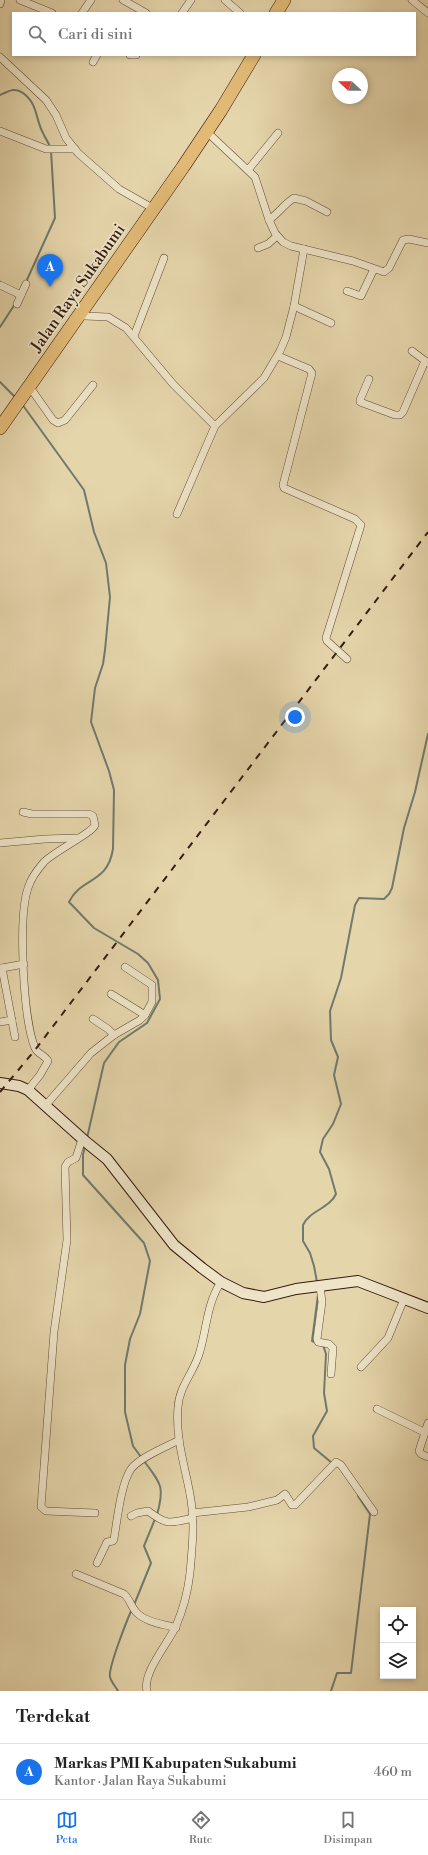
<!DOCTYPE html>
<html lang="id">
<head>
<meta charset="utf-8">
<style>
  :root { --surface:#fff; --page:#f6f6f6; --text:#222; --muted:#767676; --line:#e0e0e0; --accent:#1a73e8 }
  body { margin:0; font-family:"Libre Bodoni",serif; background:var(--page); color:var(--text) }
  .controls { position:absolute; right:12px; bottom:12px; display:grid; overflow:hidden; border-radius:0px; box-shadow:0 2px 6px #0003 }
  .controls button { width:36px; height:36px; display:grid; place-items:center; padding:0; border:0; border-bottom:1px solid var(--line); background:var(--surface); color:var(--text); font:20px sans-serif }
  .compass { position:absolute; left:332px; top:68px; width:36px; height:36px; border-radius:50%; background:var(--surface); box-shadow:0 2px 6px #0003; rotate:292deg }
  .you { position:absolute; left:295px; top:717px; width:14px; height:14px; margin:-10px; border:3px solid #fff; border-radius:50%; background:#1a73e8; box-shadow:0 0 0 6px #1a73e833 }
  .badge { display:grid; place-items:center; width:26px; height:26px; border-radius:50%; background:var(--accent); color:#fff; font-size:13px; font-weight:700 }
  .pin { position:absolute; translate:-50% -33px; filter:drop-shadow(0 1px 2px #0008) }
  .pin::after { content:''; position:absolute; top:21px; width:14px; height:12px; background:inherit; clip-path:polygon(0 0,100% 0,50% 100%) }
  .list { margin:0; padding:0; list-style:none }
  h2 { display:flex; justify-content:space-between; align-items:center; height:52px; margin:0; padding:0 16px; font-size:17px }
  h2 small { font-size:13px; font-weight:400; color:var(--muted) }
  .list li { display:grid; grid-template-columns:26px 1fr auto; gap:12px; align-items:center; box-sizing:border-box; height:56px; padding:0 16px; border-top:1px solid var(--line) }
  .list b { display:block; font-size:15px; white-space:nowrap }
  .list p { margin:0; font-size:13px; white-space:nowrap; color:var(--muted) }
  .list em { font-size:13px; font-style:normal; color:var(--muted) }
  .icon { flex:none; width:22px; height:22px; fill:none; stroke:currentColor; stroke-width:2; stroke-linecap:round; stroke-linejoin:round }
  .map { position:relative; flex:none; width:428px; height:1691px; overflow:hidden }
  .search { position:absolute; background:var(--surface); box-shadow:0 2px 6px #0003; left:12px; right:12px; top:12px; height:44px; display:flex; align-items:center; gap:10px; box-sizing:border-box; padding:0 14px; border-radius:0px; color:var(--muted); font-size:15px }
  .sheet { height:108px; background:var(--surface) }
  nav { display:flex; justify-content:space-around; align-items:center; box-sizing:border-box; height:56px; border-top:1px solid var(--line); background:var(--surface); font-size:11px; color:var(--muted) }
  nav a { display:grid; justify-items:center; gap:2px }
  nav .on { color:var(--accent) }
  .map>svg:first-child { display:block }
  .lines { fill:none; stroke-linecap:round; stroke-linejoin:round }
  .stream { stroke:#707a6f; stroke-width:2 }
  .street-casing { stroke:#624a38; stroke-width:8 }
  .secondary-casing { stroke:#361c11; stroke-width:12 }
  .highway-casing { stroke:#361c11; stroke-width:14 }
  .street { stroke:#eee4c8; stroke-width:7 }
  .secondary { stroke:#eee4c8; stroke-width:10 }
  .highway { stroke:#e2ba76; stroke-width:13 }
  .rail { stroke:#361c11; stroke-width:2; stroke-dasharray:7 7; stroke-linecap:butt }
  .labels { text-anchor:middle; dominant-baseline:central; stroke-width:3.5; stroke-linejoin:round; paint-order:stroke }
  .street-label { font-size:16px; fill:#361c11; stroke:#eee4c8 }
</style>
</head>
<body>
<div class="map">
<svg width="428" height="1691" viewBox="0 0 428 1691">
  <rect width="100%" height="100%" fill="#e5d5ab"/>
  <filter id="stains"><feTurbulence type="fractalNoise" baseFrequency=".005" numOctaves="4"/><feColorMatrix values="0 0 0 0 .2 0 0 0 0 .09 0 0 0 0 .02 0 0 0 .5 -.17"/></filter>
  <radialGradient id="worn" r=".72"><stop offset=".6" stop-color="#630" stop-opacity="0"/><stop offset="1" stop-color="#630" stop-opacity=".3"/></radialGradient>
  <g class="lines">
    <g class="stream">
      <path d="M 0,95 C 9,91 15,87 23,93 C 38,104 35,118 43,133 C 45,138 48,141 50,147"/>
      <path d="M 26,282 L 55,218 L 51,151"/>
      <path d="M 0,327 L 15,304"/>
      <path d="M 0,382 L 16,398"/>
      <path d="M 22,404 L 84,490 L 94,532 L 106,563 L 110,597 L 105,650 L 103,664 L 95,688 L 91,722 L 109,771 L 114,790 L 113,849 C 107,885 82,876 69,902 L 94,928 L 138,954 L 148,963 L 158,980 L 160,999 L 147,1023 L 119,1042 L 104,1063 L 87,1138"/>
      <path d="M 85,1146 L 83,1155 L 83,1175 L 144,1243 L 150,1261 L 140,1314 L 130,1339 L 125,1365 L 125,1412 L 133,1446 L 141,1457"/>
      <path d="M 317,1282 L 314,1266 L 310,1253 L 303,1241 L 303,1225 C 309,1211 330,1208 336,1194 L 329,1169 L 320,1152 L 323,1139 L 333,1124 L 341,1104 L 334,1075 L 338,1057 L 331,1040 L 330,1011 L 341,978 L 355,905 L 359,898 L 384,899 L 389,894 L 392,888 L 404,828 L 415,792 L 428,734"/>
      <path d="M 317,1343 L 312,1341 L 318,1295"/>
      <path d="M 323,1345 L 326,1354 L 324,1393 L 327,1411 L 313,1436 L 314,1448 L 332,1463"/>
      <path d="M 144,1461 C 161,1484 165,1486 157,1515"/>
      <path d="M 134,1605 L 151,1563 L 144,1546 L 155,1519"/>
      <path d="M 118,1691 C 116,1687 111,1682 110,1677 C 108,1668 127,1620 132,1609"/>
      <path d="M 331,1691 L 337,1673 L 351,1673 L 370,1514 L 358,1496"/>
    </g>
    <g class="street-casing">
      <g id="street">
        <path d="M 20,0 L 52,13"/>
        <path d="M 123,0 L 146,13"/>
        <path d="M 225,0 L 240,13"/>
        <path d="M 412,0 L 428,13"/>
        <path d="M 0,4 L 1,0"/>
        <path d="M 82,13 L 91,0"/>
        <path d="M 182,13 L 191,0"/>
        <path d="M 130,55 L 136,55"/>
        <path d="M 0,57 L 46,100 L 56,115 L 66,138 L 78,153 L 119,189 L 154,209"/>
        <path d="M 93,62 L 97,55"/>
        <path d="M 0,131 L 46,149 L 75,149"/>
        <path d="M 207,132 L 255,177 L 269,220 L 275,233 L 283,242 L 291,246 L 353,261 L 384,272 L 389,268 L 403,240 L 409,239 L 428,243"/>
        <path d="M 248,170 L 278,133"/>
        <path d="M 269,220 C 279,213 284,204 294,198 L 306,201 L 327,212"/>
        <path d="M 258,248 L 268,244 L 277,236"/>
        <path d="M 0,285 L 21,295"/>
        <path d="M 347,291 L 361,296 L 374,269"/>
        <path d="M 17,304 L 26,284"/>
        <path d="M 294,306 L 331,323"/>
        <path d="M 80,314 L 85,316 L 108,317 L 126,328 L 173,384 L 215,426"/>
        <path d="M 134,336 L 164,258"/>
        <path d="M 412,351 L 428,363"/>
        <path d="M 278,356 L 309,369 L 312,373 L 283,485 L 284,488 L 355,519 L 361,525 L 326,638 L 327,641 L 347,659"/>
        <path d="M 369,379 L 360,400 L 360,402 L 395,415 L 400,415 L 403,412 L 425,361"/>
        <path d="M 29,386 L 53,420 L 58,423 L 65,420 L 93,385"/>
        <path d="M 177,514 L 215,426 L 264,378 L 280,351 L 286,337 L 294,306 L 304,249"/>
        <path d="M 23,812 L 32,814 L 89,814 L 93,816 L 95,825 C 92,833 55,851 44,862 C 37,870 31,878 28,888 C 18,917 23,1019 35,1048 C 37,1054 45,1055 48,1061 L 40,1075 L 28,1090"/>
        <path d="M 0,843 L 45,839 L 77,838"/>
        <path d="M 0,968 L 2,968 L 15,1037"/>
        <path d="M 2,968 L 24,964"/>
        <path d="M 111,994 L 145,1015"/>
        <path d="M 93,1019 L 108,1029 L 114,1035"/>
        <path d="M 0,1022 L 12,1020"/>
        <path d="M 45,1106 L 91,1053 L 114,1035 L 140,1020 L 145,1015 L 152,1002 L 152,985 L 125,967"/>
        <path d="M 82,1139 L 76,1158 L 68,1162 L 65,1167 L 67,1240 L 54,1332 L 41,1507 L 46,1511 L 95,1513"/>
        <path d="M 320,1286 L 322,1302 L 317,1339 L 318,1342 L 329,1344 L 333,1348 L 331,1374"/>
        <path d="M 361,1367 L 388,1338 L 404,1299"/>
        <path d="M 377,1409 L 424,1432"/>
        <path d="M 428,1423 L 419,1451 L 421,1454 L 428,1457"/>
        <path d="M 192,1513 L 248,1507 L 277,1500 L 285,1494 L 292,1505 L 295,1505 L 336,1462 L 341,1465 L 374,1512"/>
        <path d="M 131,1516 L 137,1513 L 148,1511 C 168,1526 169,1523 193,1518"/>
        <path d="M 97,1563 L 107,1542 L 113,1541 L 114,1539 C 117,1521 121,1483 131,1469 C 140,1457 166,1447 179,1440"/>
        <path d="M 76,1574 L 124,1594 C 130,1599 131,1607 137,1613 C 146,1622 163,1624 176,1628"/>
        <path d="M 147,1691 C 142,1673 169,1642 176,1626 C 183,1610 188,1590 190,1573 C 192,1549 195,1524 191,1500 C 186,1469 175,1439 178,1407 C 179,1386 195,1371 200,1351 C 207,1327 207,1303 221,1282"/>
      </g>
    </g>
    <g class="secondary-casing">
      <path id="secondary" d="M 0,1083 L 19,1086 L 28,1090 L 86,1142 L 107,1159 L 174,1245 L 202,1268 L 221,1282 L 243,1293 L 264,1297 L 296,1289 L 358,1281 L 428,1308"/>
    </g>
    <g class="highway-casing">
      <g id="highway">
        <path d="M 276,13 L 284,0"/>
        <path d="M 0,428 L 183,167 L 221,110 L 254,55"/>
      </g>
    </g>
    <use href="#street" class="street"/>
    <use href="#secondary" class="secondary"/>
    <use href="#highway" class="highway"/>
    <path class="rail" d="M 0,1092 L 35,1050 L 428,532"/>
  </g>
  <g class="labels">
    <g class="street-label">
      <text transform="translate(78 288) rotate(-55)">Jalan Raya Sukabumi</text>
    </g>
  </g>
  <rect width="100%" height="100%" filter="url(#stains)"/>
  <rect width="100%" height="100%" fill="url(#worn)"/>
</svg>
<div class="controls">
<button><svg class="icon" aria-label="locate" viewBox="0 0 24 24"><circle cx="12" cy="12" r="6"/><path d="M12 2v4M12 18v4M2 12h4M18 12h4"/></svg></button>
<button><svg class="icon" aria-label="layers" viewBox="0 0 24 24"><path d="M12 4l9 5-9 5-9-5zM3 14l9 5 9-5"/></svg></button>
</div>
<svg class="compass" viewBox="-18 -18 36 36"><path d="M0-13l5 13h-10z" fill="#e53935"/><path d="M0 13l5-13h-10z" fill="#767676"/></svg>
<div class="you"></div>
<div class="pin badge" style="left:50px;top:287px">A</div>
<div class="search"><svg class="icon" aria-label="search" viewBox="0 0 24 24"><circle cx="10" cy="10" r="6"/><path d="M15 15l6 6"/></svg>Cari di sini</div>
</div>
<section class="sheet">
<h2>Terdekat<small></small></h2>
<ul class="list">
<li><span class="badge">A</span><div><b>Markas PMI Kabupaten Sukabumi</b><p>Kantor · Jalan Raya Sukabumi</p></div><em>460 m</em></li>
</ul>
</section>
<nav>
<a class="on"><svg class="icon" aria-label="map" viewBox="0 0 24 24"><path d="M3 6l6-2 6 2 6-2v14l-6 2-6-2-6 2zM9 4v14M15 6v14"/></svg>Peta</a>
<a><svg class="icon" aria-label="directions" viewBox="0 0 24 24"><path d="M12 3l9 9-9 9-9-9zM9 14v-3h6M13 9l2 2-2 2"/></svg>Rute</a>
<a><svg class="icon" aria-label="saved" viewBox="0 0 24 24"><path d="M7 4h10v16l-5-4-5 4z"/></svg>Disimpan</a>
</nav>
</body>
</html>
